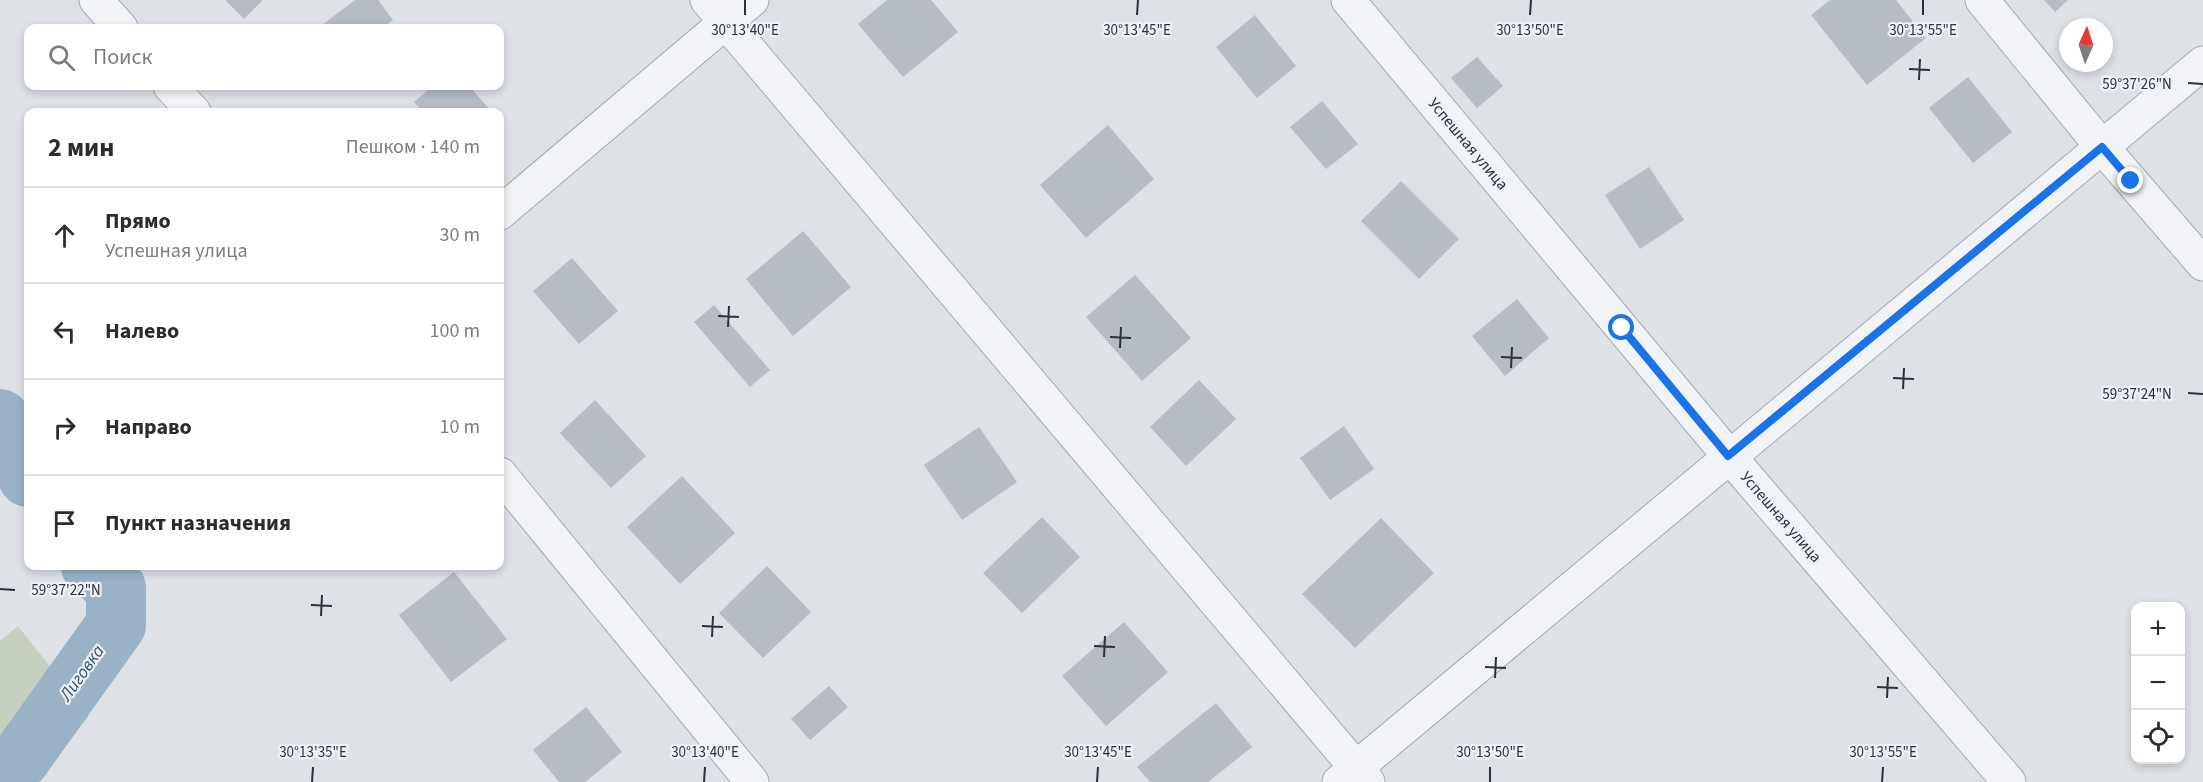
<!DOCTYPE html>
<html lang="ru">
<head>
<meta charset="utf-8">
<style>
  :root { --surface:#fff; --page:#f2f2f3; --text:#2b2b33; --muted:#7c7c81; --line:#e1e1e2 }
  body { margin:0; font-family:"Source Sans 3",sans-serif; background:var(--page); color:var(--text) }
  .controls { position:absolute; right:18px; bottom:18px; display:grid; overflow:hidden; border-radius:12px; box-shadow:0 3px 9px #0003 }
  .controls button { width:54px; height:54px; display:grid; place-items:center; padding:0; border:0; border-bottom:2px solid var(--line); background:var(--surface); color:var(--text); font:30px sans-serif }
  .compass { position:absolute; left:2059px; top:18px; width:54px; height:54px; border-radius:50%; background:var(--surface); box-shadow:0 3px 9px #0003; rotate:3deg }
  .stop { position:absolute; width:18px; height:18px; margin:-14px; border:4px solid #1a73e8; border-radius:50%; background:#fff }
  .stop.end { background:#1a73e8; border-color:#fff; box-shadow:0 2px 6px #0008 }
  .list { margin:0; padding:0; list-style:none }
  h2 { display:flex; justify-content:space-between; align-items:center; height:78px; margin:0; padding:0 24px; font-size:26px }
  h2 small { font-size:20px; font-weight:400; color:var(--muted) }
  .list li { display:grid; grid-template-columns:39px 1fr auto; gap:18px; align-items:center; box-sizing:border-box; height:96px; padding:0 24px; border-top:2px solid var(--line) }
  .list b { display:block; font-size:22px; white-space:nowrap }
  .list p { margin:0; font-size:20px; white-space:nowrap; color:var(--muted) }
  .list em { font-size:20px; font-style:normal; color:var(--muted) }
  .icon { flex:none; width:33px; height:33px; fill:none; stroke:currentColor; stroke-width:2; stroke-linecap:round; stroke-linejoin:round }
  .map { position:relative; flex:none; width:2203px; height:782px; overflow:hidden }
  .search { position:absolute; background:var(--surface); box-shadow:0 3px 9px #0003; left:24px; top:24px; width:480px; height:66px; display:flex; align-items:center; gap:15px; box-sizing:border-box; padding:0 21px; border-radius:12px; color:var(--muted); font-size:22px }
  .panel { position:absolute; background:var(--surface); box-shadow:0 3px 9px #0003; left:24px; top:108px; width:480px; height:462px; border-radius:12px }
  .map>svg:first-child { display:block }
  .green { fill:#c5d1c0 }
  .lines { fill:none; stroke-linecap:round; stroke-linejoin:round }
  .river { stroke:#9ab2c6; stroke-width:60 }
  .building { fill:#b6bcc4 }
  .minor-casing { stroke:#a4a9b1; stroke-width:35 }
  .minor { stroke:#f1f3f6; stroke-width:33 }
  .route { stroke:#1a73e8; stroke-width:8 }
  .ticks { fill:none; stroke:#28313d; stroke-width:2 }
  .labels { text-anchor:middle; dominant-baseline:central; stroke-width:4.5; stroke-linejoin:round; paint-order:stroke }
  .street-label { font-size:16px; fill:#28313d; stroke:#eef1f5 }
  .water-label { font-size:18px; font-style:italic; fill:#34526f; stroke:#eef1f5 }
  .ticks-label { font-size:15px; text-anchor:middle; fill:#28313d; stroke:#eef1f5; stroke-width:4.5; stroke-linejoin:round; paint-order:stroke }
</style>
</head>
<body>
<div class="map">
<svg width="2203" height="782" viewBox="0 0 2203 782">
  <rect width="100%" height="100%" fill="#dee2e7"/>
  <path class="green" d="M 18,626 L 89,716 L 43,773 L 28,782 L 0,782 L 0,641 Z"/>
  <g class="lines">
    <g class="river">
      <path d="M 0,419 L 28,477"/>
      <path d="M 0,771 L 20,759 L 116,625 L 116,588 L 91,566"/>
    </g>
  </g>
  <g class="building">
    <path d="M 225,0 L 263,0 L 244,19 Z"/>
    <path d="M 355,0 L 378,0 L 393,20 L 382,28 L 325,28 L 322,25 Z"/>
    <path d="M 887,0 L 931,0 L 958,32 L 903,77 L 858,24 Z"/>
    <path d="M 1830,0 L 1896,0 L 1926,38 L 1867,85 L 1811,15 Z"/>
    <path d="M 2044,0 L 2068,0 L 2055,12 Z"/>
    <path d="M 1255,15 L 1296,66 L 1257,98 L 1216,47 Z"/>
    <path d="M 1477,57 L 1503,86 L 1477,108 L 1451,78 Z"/>
    <path d="M 1968,77 L 2012,132 L 1973,163 L 1929,108 Z"/>
    <path d="M 433,86 L 469,86 L 492,112 L 423,112 L 414,102 Z"/>
    <path d="M 1322,101 L 1358,144 L 1326,169 L 1290,127 Z"/>
    <path d="M 1108,125 L 1154,179 L 1086,238 L 1040,185 Z"/>
    <path d="M 1649,167 L 1684,220 L 1640,249 L 1605,195 Z"/>
    <path d="M 1401,181 L 1459,239 L 1419,279 L 1361,221 Z"/>
    <path d="M 803,231 L 851,287 L 793,336 L 746,279 Z"/>
    <path d="M 572,258 L 618,311 L 579,344 L 533,291 Z"/>
    <path d="M 1135,275 L 1191,338 L 1142,381 L 1086,317 Z"/>
    <path d="M 1517,299 L 1549,338 L 1505,376 L 1472,336 Z"/>
    <path d="M 714,305 L 770,370 L 750,387 L 694,322 Z"/>
    <path d="M 1199,380 L 1236,419 L 1186,466 L 1150,427 Z"/>
    <path d="M 595,400 L 646,456 L 611,488 L 560,433 Z"/>
    <path d="M 1344,426 L 1374,469 L 1330,500 L 1300,458 Z"/>
    <path d="M 979,427 L 1017,482 L 962,520 L 924,465 Z"/>
    <path d="M 682,476 L 735,533 L 680,584 L 627,527 Z"/>
    <path d="M 1042,517 L 1080,557 L 1022,613 L 983,573 Z"/>
    <path d="M 1381,518 L 1434,573 L 1355,648 L 1302,594 Z"/>
    <path d="M 767,566 L 811,612 L 763,658 L 719,613 Z"/>
    <path d="M 454,572 L 507,639 L 451,682 L 399,615 Z"/>
    <path d="M 1124,622 L 1168,672 L 1106,726 L 1062,676 Z"/>
    <path d="M 829,686 L 848,707 L 810,740 L 791,719 Z"/>
    <path d="M 1216,703 L 1252,747 L 1208,782 L 1150,782 L 1137,767 Z"/>
    <path d="M 586,707 L 622,752 L 585,782 L 559,782 L 533,750 Z"/>
  </g>
  <g class="lines">
    <g class="minor-casing">
      <g id="minor">
        <path d="M 96,0 L 121,28"/>
        <path d="M 707,0 L 1368,782"/>
        <path d="M 1348,0 L 1729,456 L 2009,782"/>
        <path d="M 1982,0 L 2102,147 L 2203,264"/>
        <path d="M 170,86 L 194,112"/>
        <path d="M 500,213 L 752,0"/>
        <path d="M 500,474 L 752,782"/>
        <path d="M 1339,782 L 2203,63"/>
      </g>
    </g>
    <use href="#minor" class="minor"/>
  </g>
  <g class="lines">
    <path class="route" d="M 1622,328 L 1728,456 L 2102,147 L 2131,181"/>
  </g>
  <path class="ticks" d="M 745,15 L 745,0M 1137,15 L 1138,0M 1530,15 L 1531,0M 1923,15 L 1923,0M 1909,69 L 1930,70M 1919,80 L 1920,59M 2188,83 L 2203,84M 718,316 L 739,317M 728,327 L 729,306M 1110,337 L 1131,338M 1120,348 L 1121,327M 1501,357 L 1522,358M 1511,368 L 1512,347M 1893,378 L 1914,379M 1903,389 L 1904,368M 2188,393 L 2203,394M 0,589 L 15,590M 311,605 L 332,606M 321,616 L 322,595M 702,626 L 723,627M 712,637 L 713,616M 1094,646 L 1115,647M 1104,657 L 1105,636M 1485,667 L 1506,668M 1495,678 L 1496,657M 1877,687 L 1898,688M 1887,698 L 1888,677M 312,782 L 313,767M 704,782 L 705,767M 1097,782 L 1098,767M 1490,782 L 1490,767M 1882,782 L 1883,767"/>
  <g class="labels">
    <g class="street-label">
      <text transform="translate(1468 144) rotate(50)">Успешная улица</text>
      <text transform="translate(1781 517) rotate(49)">Успешная улица</text>
    </g>
    <g class="water-label">
      <text transform="translate(82 673) rotate(-55)">Лиговка</text>
    </g>
  </g>
  <g class="ticks-label">
    <text x="745" y="35">30°13'40"E</text>
    <text x="1137" y="35">30°13'45"E</text>
    <text x="1530" y="35">30°13'50"E</text>
    <text x="1923" y="35">30°13'55"E</text>
    <text x="2137" y="89">59°37'26"N</text>
    <text x="2137" y="399">59°37'24"N</text>
    <text x="66" y="595">59°37'22"N</text>
    <text x="313" y="757">30°13'35"E</text>
    <text x="705" y="757">30°13'40"E</text>
    <text x="1098" y="757">30°13'45"E</text>
    <text x="1490" y="757">30°13'50"E</text>
    <text x="1883" y="757">30°13'55"E</text>
  </g>
</svg>
<div class="controls">
<button>+</button>
<button>−</button>
<button><svg class="icon" aria-label="locate" viewBox="0 0 24 24"><circle cx="12" cy="12" r="6"/><path d="M12 2v4M12 18v4M2 12h4M18 12h4"/></svg></button>
</div>
<svg class="compass" viewBox="-18 -18 36 36"><path d="M0-13l5 13h-10z" fill="#e53935"/><path d="M0 13l5-13h-10z" fill="#7c7c81"/></svg>
<div class="stop" style="left:1622px;top:328px"></div>
<div class="stop end" style="left:2131px;top:181px"></div>
<div class="search"><svg class="icon" aria-label="search" viewBox="0 0 24 24"><circle cx="10" cy="10" r="6"/><path d="M15 15l6 6"/></svg>Поиск</div>
<section class="panel">
<h2>2 мин<small>Пешком · 140 m</small></h2>
<ul class="list">
<li><svg class="icon" aria-label="ahead" viewBox="0 0 24 24"><path d="M12 20V5M6 11l6-6 6 6"/></svg><div><b>Прямо</b><p>Успешная улица</p></div><em>30 m</em></li>
<li><svg class="icon" aria-label="left" viewBox="0 0 24 24"><path d="M17 20v-9H6M10 6l-5 5 5 5"/></svg><div><b>Налево</b></div><em>100 m</em></li>
<li><svg class="icon" aria-label="right" viewBox="0 0 24 24"><path d="M7 20v-9h11M14 6l5 5-5 5"/></svg><div><b>Направо</b></div><em>10 m</em></li>
<li><svg class="icon" aria-label="arrive" viewBox="0 0 24 24"><path d="M6 21V4h12l-3 4 3 4H6"/></svg><div><b>Пункт назначения</b></div></li>
</ul>
</section>
</div>
</body>
</html>
